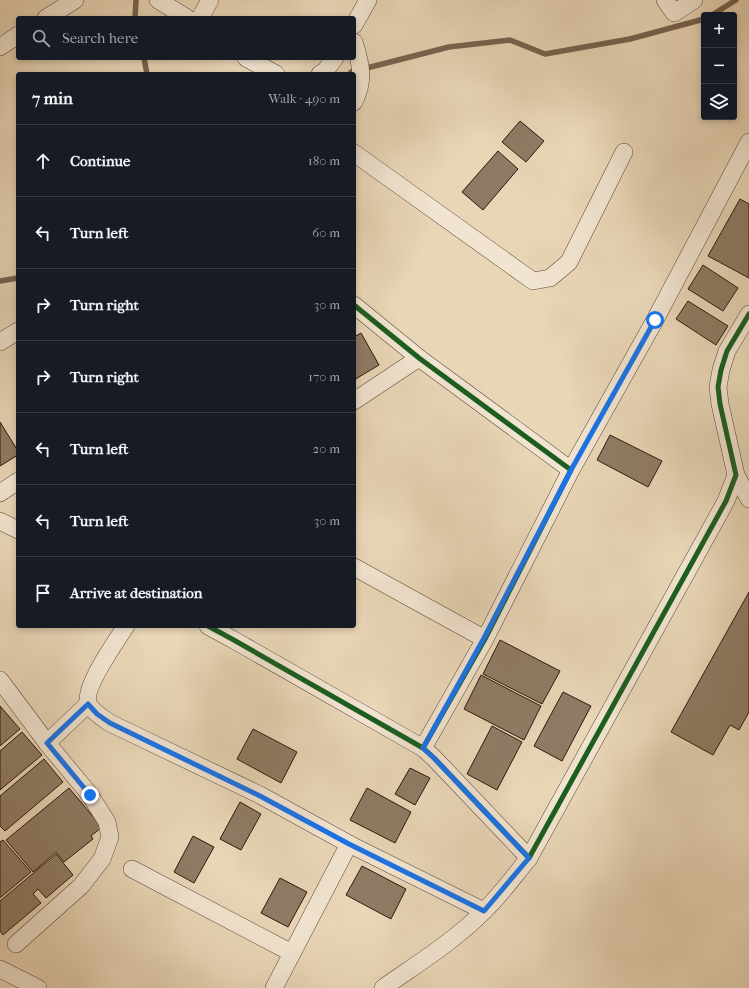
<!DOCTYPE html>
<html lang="en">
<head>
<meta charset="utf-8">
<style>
  :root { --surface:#171b24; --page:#242831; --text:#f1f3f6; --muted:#9ea1a6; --line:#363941 }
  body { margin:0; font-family:"IM FELL French Canon",serif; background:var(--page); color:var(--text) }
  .controls { position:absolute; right:12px; top:12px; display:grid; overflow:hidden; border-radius:4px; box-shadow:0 2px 6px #0003 }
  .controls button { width:36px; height:36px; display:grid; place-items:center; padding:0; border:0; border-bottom:1px solid var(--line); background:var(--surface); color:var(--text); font:20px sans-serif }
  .stop { position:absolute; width:12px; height:12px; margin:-9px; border:3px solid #1a73e8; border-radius:50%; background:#fff }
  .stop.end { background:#1a73e8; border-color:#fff; box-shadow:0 1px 4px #0008 }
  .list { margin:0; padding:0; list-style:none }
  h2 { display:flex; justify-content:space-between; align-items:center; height:52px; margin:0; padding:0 16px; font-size:17px }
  h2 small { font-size:13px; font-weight:400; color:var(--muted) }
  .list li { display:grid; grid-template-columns:26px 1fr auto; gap:12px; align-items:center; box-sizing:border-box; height:72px; padding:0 16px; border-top:1px solid var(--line) }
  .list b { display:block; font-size:15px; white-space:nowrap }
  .list em { font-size:13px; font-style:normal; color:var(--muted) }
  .icon { flex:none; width:22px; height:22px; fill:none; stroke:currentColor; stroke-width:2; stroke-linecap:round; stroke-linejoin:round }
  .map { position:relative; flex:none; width:749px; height:988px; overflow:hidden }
  .search { position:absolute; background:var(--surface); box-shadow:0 2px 6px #0003; left:16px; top:16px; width:340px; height:44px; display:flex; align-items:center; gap:10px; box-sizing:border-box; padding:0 14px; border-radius:4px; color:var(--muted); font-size:15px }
  .panel { position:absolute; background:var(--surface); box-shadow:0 2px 6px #0003; left:16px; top:72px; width:340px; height:556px; border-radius:4px }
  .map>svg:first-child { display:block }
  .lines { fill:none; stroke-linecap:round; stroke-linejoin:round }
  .stream { stroke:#776350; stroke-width:5.5 }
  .building { fill:#8f7b65; stroke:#2d180c }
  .minor-casing { stroke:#5c4837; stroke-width:18 }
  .minor { stroke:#f1e4d0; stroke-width:17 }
  .cycleway-casing { stroke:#f1e4d0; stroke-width:8 }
  .cycleway { stroke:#1b5e20; stroke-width:5 }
  .route { stroke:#1a73e8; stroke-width:5 }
</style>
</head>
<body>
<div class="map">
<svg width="749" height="988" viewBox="0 0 749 988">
  <rect width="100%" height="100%" fill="#e9d6b7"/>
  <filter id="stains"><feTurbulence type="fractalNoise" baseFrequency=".005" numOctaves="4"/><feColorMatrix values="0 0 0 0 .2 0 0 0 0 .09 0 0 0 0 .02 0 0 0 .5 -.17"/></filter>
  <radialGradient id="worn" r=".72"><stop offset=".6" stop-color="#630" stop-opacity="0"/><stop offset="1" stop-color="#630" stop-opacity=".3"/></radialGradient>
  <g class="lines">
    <g class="stream">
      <path d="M 712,15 L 736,0"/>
      <path d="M 135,18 L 136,0"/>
      <path d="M 144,58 L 147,74"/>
      <path d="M 350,74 L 351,72 L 449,47 L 510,40 L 545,54 L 630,39 L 704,19"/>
      <path d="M 0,281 L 18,278"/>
    </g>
  </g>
  <g class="building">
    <path d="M 520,121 L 544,141 L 526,162 L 502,142 Z"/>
    <path d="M 498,151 L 518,169 L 483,210 L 462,192 Z"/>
    <path d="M 740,199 L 749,204 L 749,278 L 708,256 Z"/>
    <path d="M 703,265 L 738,288 L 723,311 L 688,289 Z"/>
    <path d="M 688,301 L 728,326 L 716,345 L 676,319 Z"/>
    <path d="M 361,333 L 379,365 L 354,380 L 354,337 Z"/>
    <path d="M 0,422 L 18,451 L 18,455 L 0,466 Z"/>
    <path d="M 610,435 L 662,461 L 648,487 L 597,460 Z"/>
    <path d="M 749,592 L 749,712 L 739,730 L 730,725 L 713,755 L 671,732 Z"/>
    <path d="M 500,640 L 560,671 L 542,704 L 483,674 Z"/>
    <path d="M 481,675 L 541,706 L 524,740 L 464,709 Z"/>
    <path d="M 563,692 L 591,706 L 562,761 L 534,746 Z"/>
    <path d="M 0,706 L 20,729 L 0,746 Z"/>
    <path d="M 492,726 L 522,742 L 497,790 L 467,774 Z"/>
    <path d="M 253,729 L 297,752 L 281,783 L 237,759 Z"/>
    <path d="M 22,732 L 42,755 L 0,790 L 0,751 Z"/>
    <path d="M 44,759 L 63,782 L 5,831 L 0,826 L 0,796 Z"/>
    <path d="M 410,768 L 430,778 L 415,805 L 395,794 Z"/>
    <path d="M 69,788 L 102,827 L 91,836 L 93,839 L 64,862 L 56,852 L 33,872 L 6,840 Z"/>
    <path d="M 367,788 L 411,812 L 395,843 L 350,820 Z"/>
    <path d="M 240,802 L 261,814 L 241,850 L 220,839 Z"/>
    <path d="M 193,836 L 214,847 L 194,883 L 174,872 Z"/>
    <path d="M 3,840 L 31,872 L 0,898 L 0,842 Z"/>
    <path d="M 56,854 L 73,875 L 46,898 L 38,889 L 33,894 L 41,903 L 3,935 L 0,931 L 0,901 Z"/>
    <path d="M 362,866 L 406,889 L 391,919 L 346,895 Z"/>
    <path d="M 280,878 L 307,892 L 288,927 L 261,913 Z"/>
  </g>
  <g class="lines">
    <g class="minor-casing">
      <g id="minor">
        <path d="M 158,0 L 187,18"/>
        <path d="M 665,0 L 674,13 L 694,0"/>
        <path d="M 46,18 L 75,0"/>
        <path d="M 200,18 L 210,0"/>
        <path d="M 354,25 L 368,0"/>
        <path d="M 354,42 C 361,64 365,80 354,102"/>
        <path d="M 0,47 L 18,35"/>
        <path d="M 246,58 L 276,74"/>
        <path d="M 320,74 L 325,71 L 335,58"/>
        <path d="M 354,153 L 533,281 L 550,278 L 569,262 L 624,152"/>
        <path d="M 354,305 L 419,358 L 571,470 L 485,639 L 423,748"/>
        <path d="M 0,342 L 18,331"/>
        <path d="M 354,401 L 419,358"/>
        <path d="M 571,470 L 655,320 L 749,142"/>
        <path d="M 736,475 L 749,499"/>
        <path d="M 0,493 L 18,481"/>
        <path d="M 0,521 L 18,530"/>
        <path d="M 354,567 L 485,639"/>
        <path d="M 126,626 C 117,640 81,690 89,705 C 94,713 103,718 110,723 L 260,795 L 349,844 L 274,988"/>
        <path d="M 208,626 L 232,639 L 423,748 L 434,758 L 529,858 L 726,501 L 736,475 L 720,404 L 718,387 L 721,370 L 727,351 L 749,314"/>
        <path d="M 0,680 L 47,743 L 90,795 L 107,822 L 110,837 L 102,859 L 81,886 L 16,944"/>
        <path d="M 47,743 L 88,704"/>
        <path d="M 349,844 L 484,911"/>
        <path d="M 132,869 L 292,953"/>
        <path d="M 0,969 L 38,988"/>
        <path d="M 383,988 C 417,964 453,942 483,912 C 500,896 514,876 529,858"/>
      </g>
    </g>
    <use href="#minor" class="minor"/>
    <g class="cycleway-casing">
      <g id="cycleway">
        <path d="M 354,305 L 419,358 L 571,470 L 485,639 L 423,748"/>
        <path d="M 208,626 L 232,639 L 423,748 L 434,758 L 529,858 L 726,501 L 736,475 L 720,404 L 718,387 L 721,370 L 727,351 L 749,314"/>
      </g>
    </g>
    <use href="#cycleway" class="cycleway"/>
  </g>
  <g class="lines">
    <path class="route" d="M 90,795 L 47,743 L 88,704 L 97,714 L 110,723 L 260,796 L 349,844 L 484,911 L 529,858 L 434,758 L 423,748 L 484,638 L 571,470 L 655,320"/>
  </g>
  <rect width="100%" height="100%" filter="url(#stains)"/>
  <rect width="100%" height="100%" fill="url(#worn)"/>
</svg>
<div class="controls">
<button>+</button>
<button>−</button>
<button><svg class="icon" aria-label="layers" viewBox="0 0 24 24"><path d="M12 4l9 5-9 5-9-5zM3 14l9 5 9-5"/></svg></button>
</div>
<div class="stop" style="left:655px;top:320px"></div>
<div class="stop end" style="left:90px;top:795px"></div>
<div class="search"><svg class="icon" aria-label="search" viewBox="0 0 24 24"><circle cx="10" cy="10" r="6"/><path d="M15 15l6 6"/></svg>Search here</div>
<section class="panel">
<h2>7 min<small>Walk · 490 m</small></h2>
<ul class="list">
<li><svg class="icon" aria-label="ahead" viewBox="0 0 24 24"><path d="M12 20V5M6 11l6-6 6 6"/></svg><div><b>Continue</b></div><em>180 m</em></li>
<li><svg class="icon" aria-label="left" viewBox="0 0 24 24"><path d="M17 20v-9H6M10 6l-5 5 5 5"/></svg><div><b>Turn left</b></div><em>60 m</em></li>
<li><svg class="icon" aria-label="right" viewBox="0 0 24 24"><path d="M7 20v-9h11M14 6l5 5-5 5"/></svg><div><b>Turn right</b></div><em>30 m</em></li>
<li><svg class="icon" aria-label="right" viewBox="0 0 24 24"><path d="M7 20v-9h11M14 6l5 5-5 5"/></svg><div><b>Turn right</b></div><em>170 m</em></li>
<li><svg class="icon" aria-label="left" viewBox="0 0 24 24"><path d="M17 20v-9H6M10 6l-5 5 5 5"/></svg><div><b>Turn left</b></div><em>20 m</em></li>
<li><svg class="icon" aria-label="left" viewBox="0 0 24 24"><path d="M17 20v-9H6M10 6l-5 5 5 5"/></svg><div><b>Turn left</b></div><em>30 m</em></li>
<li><svg class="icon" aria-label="arrive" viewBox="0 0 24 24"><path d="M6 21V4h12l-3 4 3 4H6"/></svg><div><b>Arrive at destination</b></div></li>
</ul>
</section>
</div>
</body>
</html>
